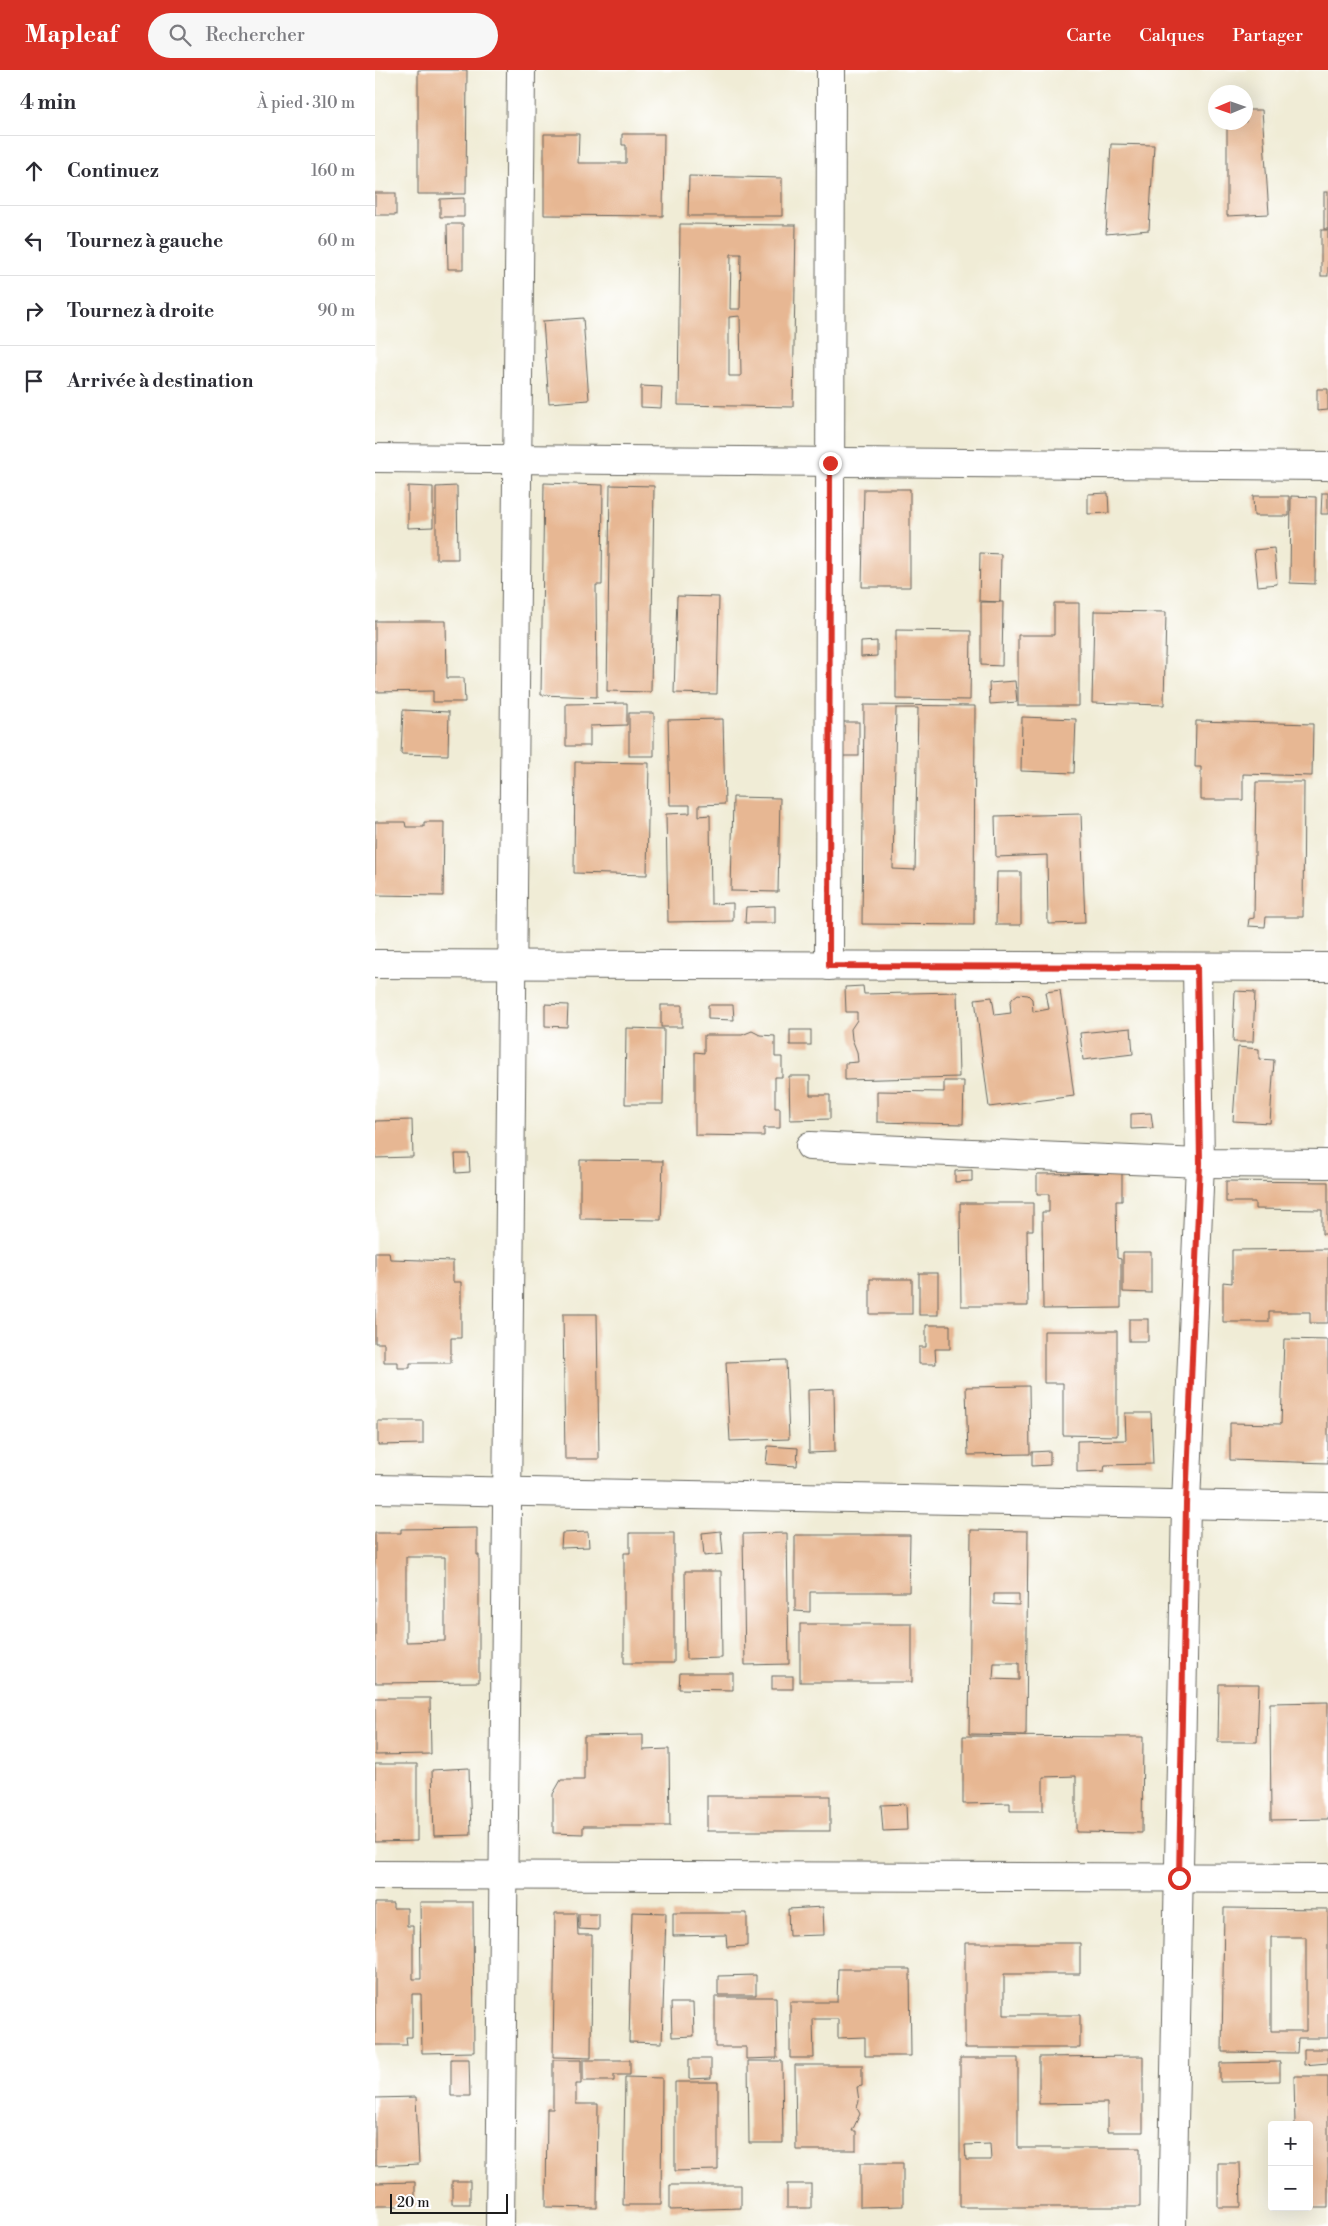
<!DOCTYPE html>
<html lang="fr">
<head>
<meta charset="utf-8">
<style>
  :root { --surface:#fff; --page:#f7f7f7; --text:#2b2b33; --muted:#7c7c81; --line:#e1e1e2; --accent:#d93025 }
  body { margin:0; font-family:"Libre Bodoni",serif; background:var(--page); color:var(--text) }
  .controls { position:absolute; right:15px; bottom:15px; display:grid; overflow:hidden; border-radius:5px; box-shadow:0 5px 20px #0002 }
  .controls button { width:45px; height:45px; display:grid; place-items:center; padding:0; border:0; border-bottom:1px solid var(--line); background:var(--surface); color:var(--text); font:25px sans-serif }
  .compass { position:absolute; left:833px; top:15px; width:45px; height:45px; border-radius:50%; background:var(--surface); box-shadow:0 5px 20px #0002; rotate:268deg }
  .scale { position:absolute; left:15px; bottom:12px; width:118px; box-sizing:border-box; padding-left:5px; border:2px solid #1c1c1c; border-top:0; font-size:14px; line-height:18px; white-space:nowrap; color:#1c1c1c; -webkit-text-stroke:4px #fff; paint-order:stroke }
  .stop { position:absolute; width:15px; height:15px; margin:-11px; border:4px solid #d93025; border-radius:50%; background:#fff }
  .stop.end { background:#d93025; border-color:#fff; box-shadow:0 1px 5px #0008 }
  .list { margin:0; padding:0; list-style:none }
  h2 { display:flex; justify-content:space-between; align-items:center; height:65px; margin:0; padding:0 20px; font-size:21px }
  h2 small { font-size:16px; font-weight:400; color:var(--muted) }
  .list li { display:grid; grid-template-columns:32px 1fr auto; gap:15px; align-items:center; box-sizing:border-box; height:70px; padding:0 20px; border-top:1px solid var(--line) }
  .list b { display:block; font-size:19px; white-space:nowrap }
  .list em { font-size:16px; font-style:normal; color:var(--muted) }
  .icon { flex:none; width:28px; height:28px; fill:none; stroke:currentColor; stroke-width:2; stroke-linecap:round; stroke-linejoin:round }
  .map { position:relative; flex:none; width:953px; height:2156px; overflow:hidden }
  header { display:flex; align-items:center; gap:30px; box-sizing:border-box; height:70px; padding:0 25px; background:var(--accent); color:#fff }
  header strong { font-size:24px }
  nav { display:flex; gap:28px; margin-inline-start:auto; font-size:18px }
  .search { width:350px; height:45px; background:var(--page); display:flex; align-items:center; gap:12px; box-sizing:border-box; padding:0 18px; border-radius:28px; color:var(--muted); font-size:19px }
  main { display:flex }
  aside { flex:1; background:var(--surface) }
  .map>svg:first-child { display:block }
  .building { fill:#e7b793; fill-rule:evenodd }
  .lines { fill:none; stroke-linecap:round; stroke-linejoin:round }
  .street-casing { stroke:#66655d; stroke-width:30 }
  .street { stroke:#fff; stroke-width:28 }
  .route { stroke:#d93025; stroke-width:6 }
</style>
</head>
<body>
<header>
<strong>Mapleaf</strong>
<div class="search"><svg class="icon" aria-label="search" viewBox="0 0 24 24"><circle cx="10" cy="10" r="6"/><path d="M15 15l6 6"/></svg>Rechercher</div>
<nav><a>Carte</a><a>Calques</a><a>Partager</a></nav>
</header>
<main>
<aside>
<h2>4 min<small>À pied · 310 m</small></h2>
<ul class="list">
<li><svg class="icon" aria-label="ahead" viewBox="0 0 24 24"><path d="M12 20V5M6 11l6-6 6 6"/></svg><div><b>Continuez</b></div><em>160 m</em></li>
<li><svg class="icon" aria-label="left" viewBox="0 0 24 24"><path d="M17 20v-9H6M10 6l-5 5 5 5"/></svg><div><b>Tournez à gauche</b></div><em>60 m</em></li>
<li><svg class="icon" aria-label="right" viewBox="0 0 24 24"><path d="M7 20v-9h11M14 6l5 5-5 5"/></svg><div><b>Tournez à droite</b></div><em>90 m</em></li>
<li><svg class="icon" aria-label="arrive" viewBox="0 0 24 24"><path d="M6 21V4h12l-3 4 3 4H6"/></svg><div><b>Arrivée à destination</b></div></li>
</ul>
</aside>
<div class="map">
<svg width="953" height="2156" viewBox="0 0 953 2156">
  <rect width="100%" height="100%" fill="#fff"/>
  <filter id="ink" filterUnits="userSpaceOnUse"><feTurbulence type="fractalNoise" baseFrequency=".02" numOctaves="2"/><feDisplacementMap in="SourceGraphic" scale="10" xChannelSelector="R" yChannelSelector="G"/><feConvolveMatrix kernelMatrix="1 2 1 2 8 2 1 2 1" color-interpolation-filters="sRGB"/></filter>
  <filter id="wash" filterUnits="userSpaceOnUse"><feTurbulence type="fractalNoise" baseFrequency=".0096" numOctaves="4" result="noise"/><feDisplacementMap in="SourceGraphic" scale="20" xChannelSelector="R" yChannelSelector="G"/><feGaussianBlur stdDeviation="1.12" result="paint"/><feColorMatrix in="noise" values="0 0 0 0 0 0 0 0 0 0 0 0 0 0 0 0 0 1.4 0 .05"/><feComposite in="paint" operator="in"/></filter>
  <g filter="url(#wash)">
    <rect width="100%" height="100%" fill="#f0ecd6"/>
    <g id="blocks">
      <g class="building">
        <path d="M 43,0 L 92,0 L 91,124 L 43,124 Z"/>
        <path d="M 871,40 L 887,40 L 894,144 L 852,146 L 852,52 L 871,52 Z"/>
        <path d="M 169,64 L 204,64 L 203,93 L 251,93 L 251,75 L 247,75 L 247,64 L 289,64 L 288,146 L 169,145 Z"/>
        <path d="M 736,74 L 779,75 L 774,160 L 731,164 Z"/>
        <path d="M 314,106 L 407,108 L 407,146 L 313,146 Z"/>
        <rect x="949" y="122" width="4" height="37"/>
        <rect x="0" y="123" width="21" height="22"/>
        <path d="M 89,128 L 89,147 L 65,147 L 65,129 Z"/>
        <path d="M 72,154 L 88,154 L 88,199 L 73,199 Z"/>
        <path d="M 305,154 L 421,155 L 418,337 L 303,335 ZM 356,184 L 366,184 L 365,239 L 355,239 ZM 365,246 L 366,306 L 354,306 L 354,247 Z"/>
        <rect x="946" y="160" width="7" height="46"/>
        <path d="M 208,248 L 214,330 L 174,333 L 168,251 Z"/>
        <path d="M 266,316 L 287,317 L 286,338 L 266,337 Z"/>
        <path d="M 942,319 L 953,319 L 953,340 L 942,341 Z"/>
        <path d="M 169,413 L 228,415 L 227,515 L 221,515 L 222,627 L 166,625 Z"/>
        <path d="M 235,415 L 279,416 L 276,622 L 232,621 Z"/>
        <path d="M 33,416 L 58,417 L 58,457 L 33,458 Z"/>
        <path d="M 82,416 L 83,489 L 61,489 L 61,417 Z"/>
        <path d="M 489,419 L 535,419 L 535,517 L 487,517 Z"/>
        <path d="M 733,423 L 734,443 L 713,444 L 713,424 Z"/>
        <path d="M 947,423 L 953,423 L 953,444 L 946,444 Z"/>
        <path d="M 878,426 L 914,426 L 914,446 L 879,446 Z"/>
        <path d="M 916,426 L 941,427 L 940,514 L 915,513 Z"/>
        <path d="M 899,478 L 902,514 L 883,516 L 879,480 Z"/>
        <path d="M 605,483 L 626,484 L 625,532 L 604,531 Z"/>
        <path d="M 302,526 L 344,527 L 342,624 L 299,623 Z"/>
        <path d="M 606,532 L 628,532 L 627,596 L 606,595 Z"/>
        <path d="M 679,533 L 704,533 L 704,636 L 643,636 L 643,565 L 679,565 Z"/>
        <path d="M 719,541 L 791,542 L 789,635 L 717,633 Z"/>
        <path d="M 0,551 L 71,551 L 72,608 L 89,608 L 90,632 L 58,632 L 58,621 L 0,622 Z"/>
        <path d="M 521,560 L 596,561 L 595,630 L 521,629 Z"/>
        <path d="M 502,571 L 502,586 L 486,587 L 486,572 Z"/>
        <path d="M 640,611 L 642,632 L 615,634 L 614,613 Z"/>
        <path d="M 252,633 L 252,655 L 215,656 L 215,676 L 191,676 L 191,634 Z"/>
        <path d="M 489,635 L 600,636 L 599,855 L 487,854 ZM 521,638 L 543,638 L 540,800 L 518,799 Z"/>
        <path d="M 28,640 L 74,642 L 73,685 L 26,684 Z"/>
        <rect x="254" y="643" width="25" height="43"/>
        <path d="M 647,647 L 701,649 L 699,703 L 646,701 Z"/>
        <path d="M 348,649 L 350,734 L 324,735 L 324,746 L 335,745 L 336,834 L 358,833 L 358,851 L 293,852 L 291,744 L 315,743 L 315,735 L 295,735 L 293,650 Z"/>
        <path d="M 821,651 L 938,654 L 937,706 L 868,704 L 868,730 L 826,730 L 826,697 L 820,697 Z"/>
        <rect x="466" y="652" width="18" height="34"/>
        <path d="M 200,692 L 274,693 L 272,805 L 199,803 Z"/>
        <path d="M 881,712 L 929,712 L 928,847 L 891,847 L 890,857 L 873,856 L 874,849 L 879,848 Z"/>
        <path d="M 358,727 L 405,728 L 403,822 L 356,821 Z"/>
        <path d="M 706,744 L 710,853 L 673,854 L 672,785 L 621,787 L 620,746 Z"/>
        <path d="M 0,752 L 30,752 L 31,757 L 49,757 L 49,752 L 69,752 L 68,826 L 0,825 Z"/>
        <path d="M 622,802 L 646,802 L 646,855 L 621,855 Z"/>
        <path d="M 400,836 L 400,853 L 370,853 L 371,837 Z"/>
        <path d="M 488,916 L 489,924 L 582,922 L 584,1007 L 470,1010 L 470,993 L 483,992 L 482,982 L 477,969 L 476,959 L 482,950 L 482,942 L 471,942 L 470,917 Z"/>
        <path d="M 685,920 L 699,1026 L 614,1037 L 600,929 L 617,927 L 620,945 L 636,943 L 635,932 L 638,928 L 643,924 L 653,925 L 657,929 L 658,942 L 674,939 L 671,922 Z"/>
        <path d="M 860,921 L 880,922 L 878,972 L 858,972 Z"/>
        <path d="M 170,934 L 193,935 L 192,957 L 170,956 Z"/>
        <rect x="286" y="935" width="21" height="22"/>
        <path d="M 333,935 L 358,935 L 359,950 L 333,949 Z"/>
        <path d="M 251,958 L 289,959 L 288,1034 L 250,1034 Z"/>
        <path d="M 756,958 L 758,984 L 708,990 L 705,963 Z"/>
        <rect x="415" y="960" width="21" height="15"/>
        <path d="M 377,961 L 385,965 L 400,966 L 400,987 L 407,987 L 407,1007 L 400,1007 L 400,1038 L 405,1038 L 405,1058 L 389,1058 L 389,1066 L 320,1065 L 320,982 L 329,983 L 329,965 L 367,965 Z"/>
        <path d="M 863,977 L 884,979 L 884,989 L 899,990 L 895,1053 L 858,1051 Z"/>
        <path d="M 414,1006 L 435,1006 L 435,1025 L 455,1025 L 455,1049 L 415,1050 Z"/>
        <path d="M 569,1011 L 589,1011 L 588,1054 L 502,1052 L 502,1021 L 569,1022 Z"/>
        <path d="M 776,1043 L 778,1058 L 756,1059 L 756,1044 Z"/>
        <path d="M 37,1050 L 38,1087 L 0,1088 L 0,1051 Z"/>
        <path d="M 80,1084 L 94,1084 L 95,1102 L 81,1103 Z"/>
        <path d="M 205,1090 L 288,1091 L 286,1150 L 205,1149 Z"/>
        <path d="M 597,1100 L 597,1111 L 580,1112 L 580,1101 Z"/>
        <path d="M 747,1103 L 747,1131 L 741,1131 L 742,1188 L 746,1189 L 746,1238 L 668,1239 L 667,1142 L 674,1142 L 674,1124 L 662,1124 L 662,1104 Z"/>
        <path d="M 851,1111 L 953,1112 L 953,1164 L 947,1164 L 947,1140 L 880,1139 L 880,1132 L 851,1132 Z"/>
        <path d="M 585,1133 L 658,1133 L 658,1160 L 652,1160 L 653,1236 L 586,1236 Z"/>
        <path d="M 953,1179 L 953,1253 L 935,1253 L 935,1242 L 894,1242 L 894,1252 L 848,1252 L 848,1212 L 857,1213 L 857,1180 Z"/>
        <path d="M 0,1182 L 14,1182 L 15,1189 L 78,1191 L 78,1212 L 86,1212 L 86,1268 L 76,1268 L 76,1293 L 35,1293 L 35,1298 L 23,1298 L 23,1292 L 9,1292 L 9,1273 L 0,1273 Z"/>
        <path d="M 748,1182 L 776,1182 L 776,1223 L 748,1222 Z"/>
        <rect x="544" y="1203" width="19" height="42"/>
        <rect x="495" y="1209" width="42" height="35"/>
        <path d="M 188,1244 L 222,1244 L 224,1389 L 190,1389 Z"/>
        <rect x="754" y="1249" width="19" height="22"/>
        <path d="M 551,1255 L 575,1255 L 575,1279 L 560,1279 L 561,1294 L 544,1294 L 544,1277 L 551,1277 Z"/>
        <path d="M 669,1261 L 742,1261 L 742,1366 L 688,1365 L 688,1313 L 669,1313 Z"/>
        <path d="M 909,1269 L 953,1270 L 953,1393 L 855,1390 L 855,1353 L 906,1354 Z"/>
        <path d="M 411,1290 L 414,1369 L 355,1371 L 351,1292 Z"/>
        <path d="M 654,1316 L 655,1384 L 593,1385 L 591,1317 Z"/>
        <path d="M 459,1319 L 460,1382 L 434,1383 L 433,1320 Z"/>
        <path d="M 750,1343 L 776,1343 L 778,1394 L 730,1395 L 729,1401 L 702,1402 L 702,1371 L 751,1370 Z"/>
        <path d="M 3,1351 L 48,1351 L 48,1374 L 3,1375 Z"/>
        <path d="M 393,1376 L 423,1378 L 422,1396 L 391,1394 Z"/>
        <path d="M 675,1381 L 675,1395 L 657,1396 L 657,1382 Z"/>
        <path d="M 102,1458 L 102,1485 L 104,1485 L 104,1612 L 0,1613 L 0,1463 L 26,1463 L 26,1459 ZM 31,1487 L 70,1487 L 70,1571 L 31,1572 Z"/>
        <path d="M 596,1460 L 653,1461 L 651,1665 L 594,1664 ZM 619,1524 L 644,1524 L 644,1535 L 619,1534 ZM 619,1593 L 644,1593 L 644,1610 L 618,1609 Z"/>
        <path d="M 346,1461 L 348,1484 L 329,1486 L 327,1463 Z"/>
        <path d="M 213,1462 L 214,1477 L 186,1478 L 187,1463 Z"/>
        <path d="M 255,1463 L 299,1463 L 299,1593 L 249,1593 L 249,1483 L 255,1483 Z"/>
        <path d="M 412,1463 L 414,1594 L 370,1595 L 368,1464 Z"/>
        <path d="M 420,1465 L 535,1465 L 534,1522 L 435,1522 L 435,1542 L 420,1541 Z"/>
        <path d="M 310,1501 L 346,1501 L 347,1588 L 311,1589 Z"/>
        <rect x="425" y="1554" width="112" height="58"/>
        <path d="M 305,1603 L 358,1603 L 358,1620 L 304,1619 Z"/>
        <rect x="397" y="1606" width="21" height="13"/>
        <path d="M 844,1614 L 884,1614 L 882,1672 L 843,1672 Z"/>
        <path d="M 0,1628 L 55,1628 L 56,1684 L 0,1685 Z"/>
        <path d="M 953,1632 L 953,1749 L 896,1750 L 895,1633 Z"/>
        <path d="M 268,1665 L 268,1680 L 294,1679 L 295,1756 L 208,1756 L 208,1764 L 178,1763 L 178,1724 L 186,1710 L 209,1710 L 209,1666 Z"/>
        <path d="M 588,1666 L 768,1667 L 767,1763 L 701,1762 L 701,1706 L 668,1707 L 668,1741 L 635,1741 L 635,1733 L 588,1734 Z"/>
        <path d="M 0,1694 L 42,1694 L 42,1771 L 0,1772 Z"/>
        <path d="M 94,1698 L 96,1765 L 59,1766 L 57,1700 Z"/>
        <rect x="332" y="1726" width="123" height="35"/>
        <path d="M 531,1734 L 532,1760 L 508,1761 L 506,1735 Z"/>
        <path d="M 45,1832 L 98,1832 L 99,1982 L 47,1983 L 46,1924 L 37,1924 L 37,1967 L 31,1967 L 32,1975 L 0,1975 L 0,1833 L 18,1833 L 18,1838 L 32,1838 L 32,1856 L 38,1856 L 38,1909 L 46,1909 Z"/>
        <path d="M 448,1837 L 449,1865 L 414,1866 L 413,1839 Z"/>
        <path d="M 849,1838 L 953,1839 L 953,1968 L 923,1968 L 922,1983 L 847,1982 ZM 896,1867 L 931,1867 L 931,1961 L 896,1961 Z"/>
        <path d="M 257,1842 L 291,1843 L 287,1973 L 254,1972 Z"/>
        <path d="M 180,1843 L 202,1843 L 203,1865 L 217,1865 L 216,1988 L 178,1987 Z"/>
        <path d="M 298,1843 L 372,1843 L 372,1876 L 352,1877 L 351,1865 L 298,1866 Z"/>
        <path d="M 204,1844 L 224,1844 L 224,1860 L 204,1859 Z"/>
        <path d="M 590,1873 L 705,1873 L 705,1904 L 629,1904 L 629,1945 L 705,1945 L 705,1978 L 590,1978 Z"/>
        <path d="M 463,1899 L 535,1899 L 536,1986 L 490,1986 L 490,1967 L 463,1968 L 463,1949 L 438,1949 L 439,1988 L 415,1988 L 415,1932 L 462,1932 Z"/>
        <path d="M 381,1905 L 381,1925 L 343,1925 L 343,1906 Z"/>
        <path d="M 340,1927 L 401,1927 L 402,1988 L 371,1989 L 371,1977 L 340,1977 Z"/>
        <path d="M 296,1933 L 318,1933 L 319,1966 L 297,1967 Z"/>
        <path d="M 929,1979 L 953,1979 L 953,1993 L 929,1995 Z"/>
        <path d="M 768,1986 L 768,2062 L 732,2062 L 732,2033 L 664,2034 L 664,1987 Z"/>
        <path d="M 585,1988 L 643,1988 L 643,2078 L 765,2078 L 765,2137 L 585,2137 ZM 615,2074 L 616,2090 L 591,2090 L 590,2075 Z"/>
        <path d="M 76,1989 L 94,1989 L 95,2026 L 76,2026 Z"/>
        <path d="M 314,1989 L 336,1989 L 336,2008 L 314,2009 Z"/>
        <path d="M 178,1990 L 206,1990 L 206,2014 L 201,2014 L 201,2034 L 223,2034 L 222,2138 L 171,2137 L 172,2039 L 178,2039 Z"/>
        <path d="M 208,1990 L 255,1990 L 255,2005 L 239,2005 L 239,2011 L 208,2011 Z"/>
        <path d="M 373,1991 L 407,1991 L 408,2073 L 374,2073 Z"/>
        <path d="M 905,1992 L 905,2011 L 845,2012 L 845,1993 Z"/>
        <path d="M 420,1995 L 487,1995 L 487,2016 L 482,2017 L 484,2031 L 482,2038 L 485,2044 L 477,2061 L 481,2061 L 481,2080 L 421,2080 Z"/>
        <path d="M 919,2006 L 953,2006 L 953,2138 L 934,2138 L 934,2055 L 920,2055 Z"/>
        <path d="M 250,2007 L 287,2008 L 286,2135 L 248,2135 Z"/>
        <path d="M 300,2012 L 343,2012 L 343,2100 L 300,2101 Z"/>
        <path d="M 41,2027 L 44,2094 L 0,2096 L 0,2028 Z"/>
        <path d="M 485,2093 L 528,2093 L 528,2136 L 485,2137 Z"/>
        <path d="M 843,2093 L 865,2093 L 866,2137 L 843,2137 Z"/>
        <rect x="77" y="2111" width="18" height="23"/>
        <path d="M 40,2112 L 40,2136 L 0,2136 L 0,2113 Z"/>
        <rect x="412" y="2114" width="24" height="24"/>
        <path d="M 295,2115 L 366,2115 L 366,2138 L 295,2140 Z"/>
      </g>
    </g>
  </g>
  <g filter="url(#ink)">
    <use href="#blocks" fill-opacity="0" stroke="#66655d" stroke-width="1"/>
    <g class="lines">
      <g class="street-casing">
        <g id="street">
          <path d="M 0,388 L 953,396"/>
          <path d="M 0,894 L 953,897"/>
          <path d="M 454,896 L 456,0"/>
          <path d="M 435,1076 L 825,1093 L 953,1094"/>
          <path d="M 0,1419 L 953,1437"/>
          <path d="M 0,1805 L 953,1808"/>
          <path d="M 125,2156 L 146,0"/>
          <path d="M 797,2156 L 811,1434 L 825,1093 L 822,897"/>
        </g>
      </g>
      <use href="#street" class="street"/>
    </g>
  </g>
  <g class="lines" filter="url(#ink)">
    <path class="route" d="M 455,393 L 454,896 L 822,897 L 825,1093 L 811,1434 L 804,1808"/>
  </g>
</svg>
<div class="controls">
<button>+</button>
<button>−</button>
</div>
<svg class="compass" viewBox="-18 -18 36 36"><path d="M0-13l5 13h-10z" fill="#e53935"/><path d="M0 13l5-13h-10z" fill="#7c7c81"/></svg>
<div class="scale">20 m</div>
<div class="stop" style="left:804px;top:1808px"></div>
<div class="stop end" style="left:455px;top:393px"></div>
</div>
</main>
</body>
</html>
